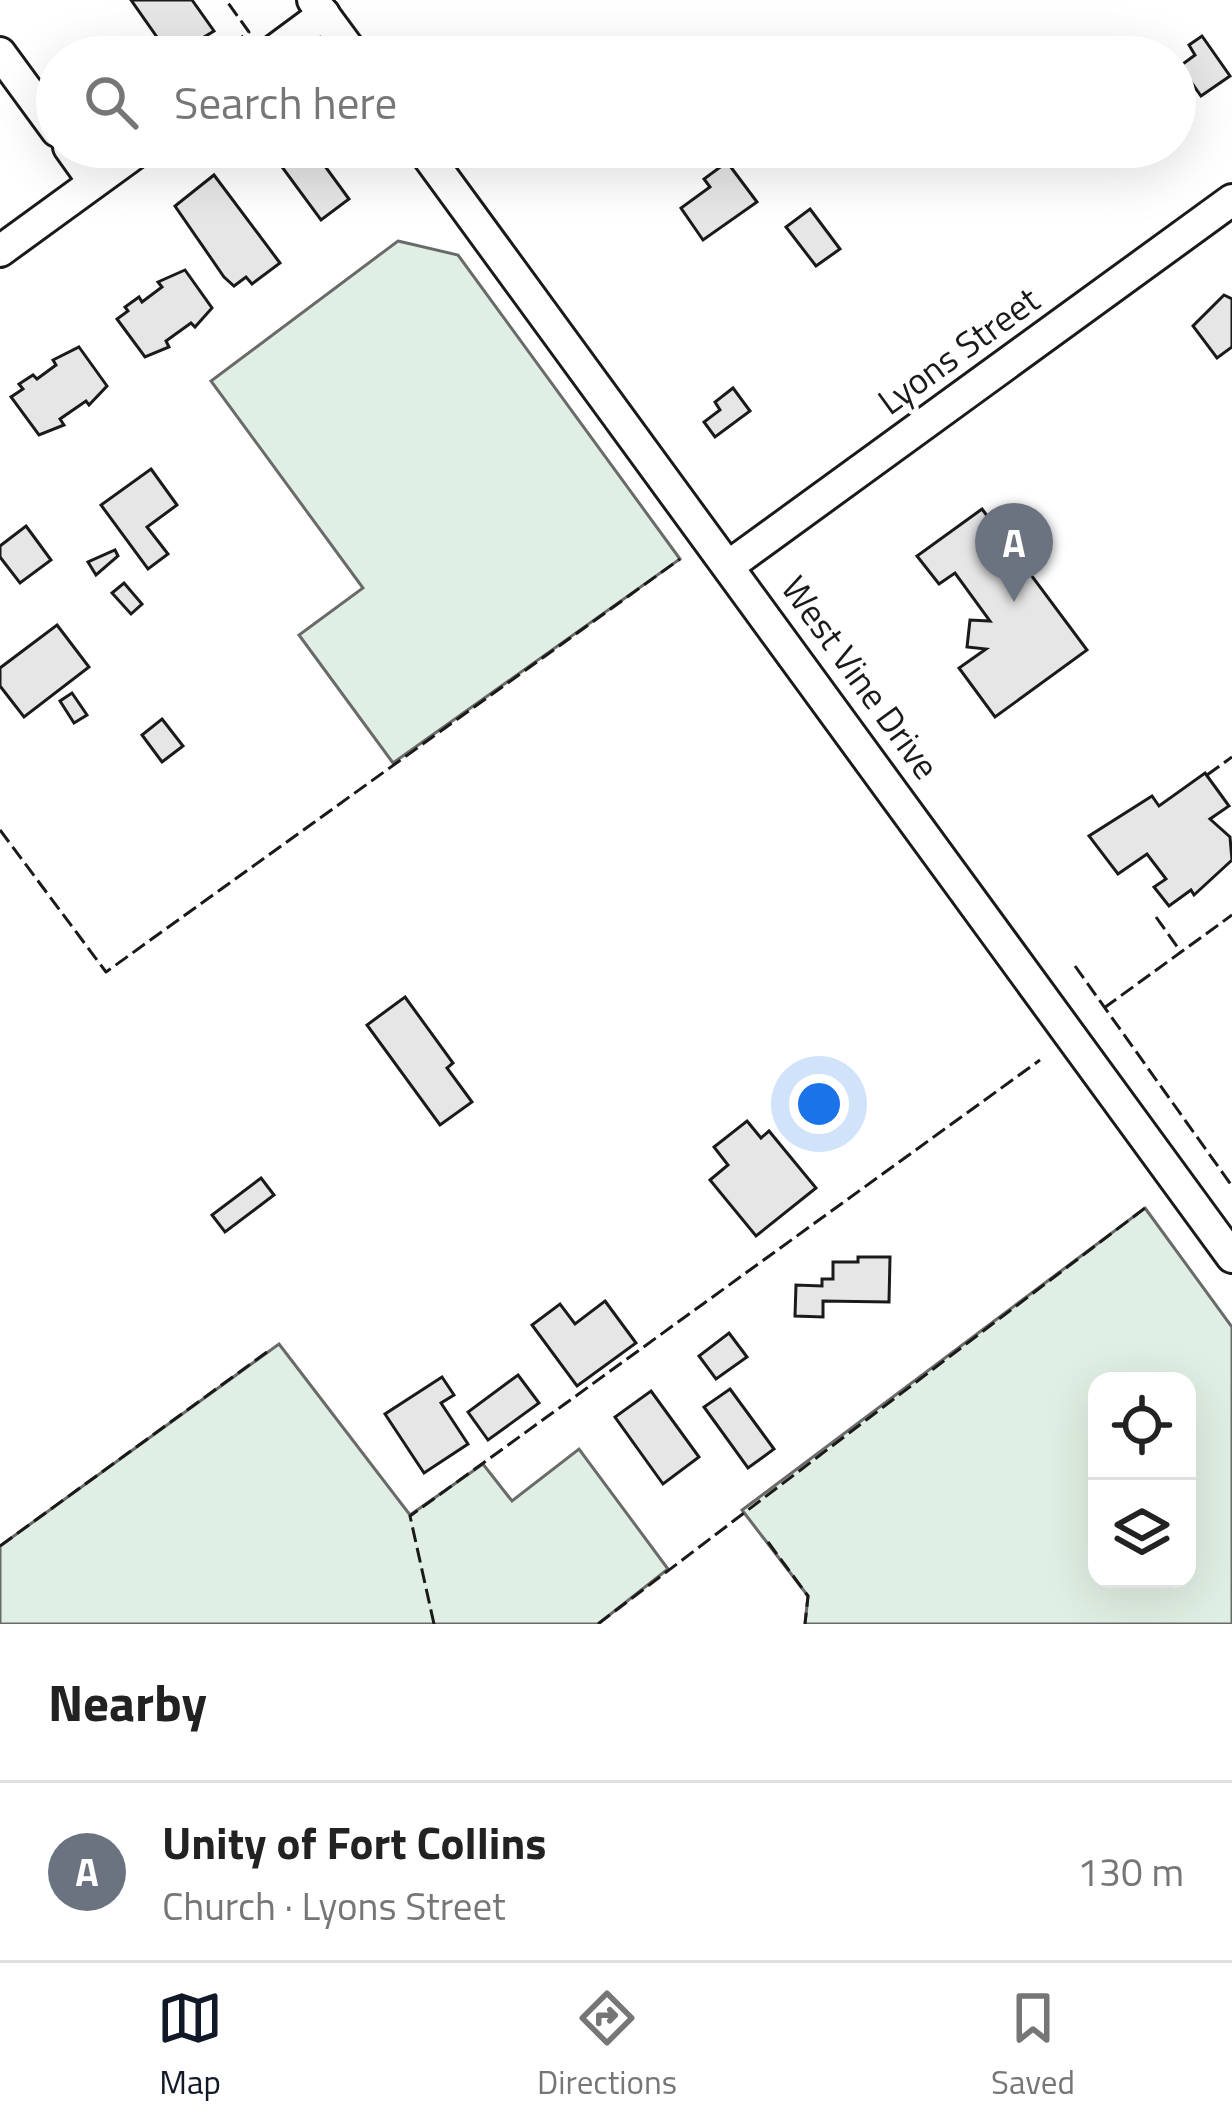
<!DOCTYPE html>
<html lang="en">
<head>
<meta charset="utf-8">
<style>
  :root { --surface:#fff; --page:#f6f6f6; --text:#222; --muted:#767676; --line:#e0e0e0; --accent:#111827 }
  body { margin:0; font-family:"Titillium Web",sans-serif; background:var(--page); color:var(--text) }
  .controls { position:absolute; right:36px; bottom:36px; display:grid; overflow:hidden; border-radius:24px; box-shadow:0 12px 48px #0002 }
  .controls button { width:108px; height:108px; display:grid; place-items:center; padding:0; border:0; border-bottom:3px solid var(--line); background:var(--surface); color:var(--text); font:60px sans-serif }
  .you { position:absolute; left:819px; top:1104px; width:42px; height:42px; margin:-30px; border:9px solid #fff; border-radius:50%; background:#1a73e8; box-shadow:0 0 0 18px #1a73e833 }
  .badge { display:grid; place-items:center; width:78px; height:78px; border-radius:50%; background:var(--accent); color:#fff; font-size:39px; font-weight:700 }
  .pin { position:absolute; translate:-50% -99px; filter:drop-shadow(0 3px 6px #0008) }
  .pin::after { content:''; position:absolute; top:63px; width:42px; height:36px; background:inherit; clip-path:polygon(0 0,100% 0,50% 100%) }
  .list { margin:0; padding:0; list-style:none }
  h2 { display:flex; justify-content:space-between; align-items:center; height:156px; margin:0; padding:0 48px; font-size:51px }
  h2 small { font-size:39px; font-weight:400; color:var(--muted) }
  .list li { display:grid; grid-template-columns:78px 1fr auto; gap:36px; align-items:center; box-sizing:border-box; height:180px; padding:0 48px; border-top:3px solid var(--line) }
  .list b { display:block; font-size:45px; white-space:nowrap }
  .list p { margin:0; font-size:39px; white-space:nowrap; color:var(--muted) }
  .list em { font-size:39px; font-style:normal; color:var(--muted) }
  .icon { flex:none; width:66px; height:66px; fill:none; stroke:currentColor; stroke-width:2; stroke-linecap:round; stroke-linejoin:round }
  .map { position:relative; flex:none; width:1232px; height:1624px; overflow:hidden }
  .search { position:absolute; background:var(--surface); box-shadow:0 12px 48px #0002; left:36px; right:36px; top:36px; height:132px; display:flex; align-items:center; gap:30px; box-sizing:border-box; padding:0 42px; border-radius:66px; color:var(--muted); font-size:45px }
  .sheet { height:336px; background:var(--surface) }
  nav { display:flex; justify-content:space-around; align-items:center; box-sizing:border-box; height:168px; border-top:3px solid var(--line); background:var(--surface); font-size:33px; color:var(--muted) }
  nav a { display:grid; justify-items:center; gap:6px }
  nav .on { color:var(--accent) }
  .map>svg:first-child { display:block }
  .green { fill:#e0efe3; stroke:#6a6a6a; stroke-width:3; fill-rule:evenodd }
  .building { fill:#e6e6e6; stroke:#1a1a1a; stroke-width:3 }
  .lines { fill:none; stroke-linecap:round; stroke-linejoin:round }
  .minor-casing { stroke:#1a1a1a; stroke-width:36 }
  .minor { stroke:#fff; stroke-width:30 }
  .fence { stroke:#1a1a1a; stroke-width:3; stroke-dasharray:15 6; stroke-linecap:butt }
  .labels { text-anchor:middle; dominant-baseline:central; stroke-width:9; stroke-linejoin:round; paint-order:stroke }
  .street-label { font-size:36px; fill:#1a1a1a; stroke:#fff }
</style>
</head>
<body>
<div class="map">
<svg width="1232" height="1624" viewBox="0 0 1232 1624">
  <rect width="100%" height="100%" fill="#fff"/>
  <g class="green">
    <path d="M 398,241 L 458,255 L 680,559 L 393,763 L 299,635 L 363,588 L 211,381 Z"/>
    <path d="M 1145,1208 L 1232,1327 L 1232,1624 L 805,1624 L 808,1596 L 742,1510 ZM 1187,1381 L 1187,1579 L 1097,1579 L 1097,1381 Z"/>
    <path d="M 279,1344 L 410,1515 L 483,1464 L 512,1501 L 579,1449 L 668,1569 L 598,1624 L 0,1624 L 0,1546 Z"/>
  </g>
  <g class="building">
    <path d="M 131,0 L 192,0 L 214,31 L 171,57 Z"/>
    <path d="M 1202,36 L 1230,76 L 1201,96 L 1180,66 L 1195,55 L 1189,45 Z"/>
    <path d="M 277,147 L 311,147 L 349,199 L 321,220 L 271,152 Z"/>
    <path d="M 727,162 L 757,202 L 703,240 L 681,208 L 710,187 L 704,179 Z"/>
    <path d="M 214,175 L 280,263 L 252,284 L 246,277 L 234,286 L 224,277 L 175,206 Z"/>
    <path d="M 810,209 L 840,249 L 816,266 L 786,227 Z"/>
    <path d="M 185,270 L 212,308 L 195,327 L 191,323 L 166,341 L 169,347 L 145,357 L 117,319 L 128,311 L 125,307 L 139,297 L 142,302 L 162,287 L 158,282 Z"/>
    <path d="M 1224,295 L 1232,299 L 1232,347 L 1217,358 L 1193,326 Z"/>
    <path d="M 79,347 L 107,386 L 89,405 L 86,401 L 60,419 L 64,425 L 39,435 L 11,397 L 23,389 L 19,384 L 33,375 L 37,379 L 56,365 L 53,360 Z"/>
    <path d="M 733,388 L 750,411 L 715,437 L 704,422 L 720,410 L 715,402 Z"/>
    <path d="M 151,469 L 177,505 L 147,527 L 168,554 L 148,569 L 101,505 Z"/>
    <path d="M 982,509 L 1087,650 L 995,717 L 959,668 L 986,649 L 967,647 L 970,620 L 990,621 L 955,573 L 939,584 L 917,556 Z"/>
    <path d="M 26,526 L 51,560 L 20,583 L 0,557 L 0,546 Z"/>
    <path d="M 115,550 L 118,556 L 96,575 L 88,562 Z"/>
    <path d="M 124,583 L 142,604 L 131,614 L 112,593 Z"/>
    <path d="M 57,625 L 89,667 L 24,717 L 0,686 L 0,668 Z"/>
    <path d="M 72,693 L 87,715 L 74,723 L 60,701 Z"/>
    <path d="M 162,719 L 183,746 L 162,762 L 142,735 Z"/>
    <path d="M 1205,773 L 1229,806 L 1210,819 L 1230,837 L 1232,860 L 1194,895 L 1191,890 L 1169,906 L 1154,887 L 1166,879 L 1147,854 L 1118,874 L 1089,836 L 1152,796 L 1159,806 Z"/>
    <path d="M 405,997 L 453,1063 L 447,1068 L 472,1102 L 440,1125 L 367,1025 Z"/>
    <path d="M 747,1121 L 761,1138 L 769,1131 L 816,1188 L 756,1236 L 710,1180 L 728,1165 L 714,1147 Z"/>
    <path d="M 261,1178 L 274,1195 L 225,1232 L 212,1215 Z"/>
    <path d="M 858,1257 L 890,1257 L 889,1302 L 823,1301 L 823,1317 L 795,1316 L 796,1285 L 822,1286 L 822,1279 L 833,1279 L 833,1262 L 858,1262 Z"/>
    <path d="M 605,1301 L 636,1343 L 577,1386 L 532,1325 L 560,1304 L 575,1324 Z"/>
    <path d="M 729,1333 L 747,1357 L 716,1379 L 699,1356 Z"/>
    <path d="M 518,1375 L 539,1403 L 488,1440 L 468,1412 Z"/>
    <path d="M 442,1377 L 454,1395 L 441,1403 L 468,1444 L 424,1473 L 385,1414 Z"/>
    <path d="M 730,1389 L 774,1449 L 748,1468 L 704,1407 Z"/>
    <path d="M 651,1391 L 699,1457 L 663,1484 L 615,1417 Z"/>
  </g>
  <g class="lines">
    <g class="minor-casing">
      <g id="minor">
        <path d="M 313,0 L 355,57"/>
        <path d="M 0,53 L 57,131"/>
        <path d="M 266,57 L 324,14"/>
        <path d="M 69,147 L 94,182"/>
        <path d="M 421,147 L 1232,1257"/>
        <path d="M 0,251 L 143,147"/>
        <path d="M 730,565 L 1232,200"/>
      </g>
    </g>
    <use href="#minor" class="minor"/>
    <g class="fence">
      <path d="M 187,51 L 192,57"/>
      <path d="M 214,57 L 249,32 L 226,0"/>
      <path d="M 1207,775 L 1232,757"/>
      <path d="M 0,830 L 106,972 L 680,559"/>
      <path d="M 1156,917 L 1181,952"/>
      <path d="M 1075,966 L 1232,1186"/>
      <path d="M 1104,1008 L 1232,915"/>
      <path d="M 768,1542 L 808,1596 L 805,1624"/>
      <path d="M 0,1546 L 267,1352"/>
      <path d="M 434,1624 L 410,1516 L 1040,1060"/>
      <path d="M 598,1624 L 1145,1208"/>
    </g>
  </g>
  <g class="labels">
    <g class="street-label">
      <text transform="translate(958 350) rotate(-36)">Lyons Street</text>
      <text transform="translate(861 677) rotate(54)">West Vine Drive</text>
    </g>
  </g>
</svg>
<div class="controls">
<button><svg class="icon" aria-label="locate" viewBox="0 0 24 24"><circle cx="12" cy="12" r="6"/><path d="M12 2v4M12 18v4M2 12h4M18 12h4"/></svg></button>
<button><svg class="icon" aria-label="layers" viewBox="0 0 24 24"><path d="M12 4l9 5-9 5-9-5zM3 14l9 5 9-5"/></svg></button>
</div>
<div class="you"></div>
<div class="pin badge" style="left:1014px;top:602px;background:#6b7280">A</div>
<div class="search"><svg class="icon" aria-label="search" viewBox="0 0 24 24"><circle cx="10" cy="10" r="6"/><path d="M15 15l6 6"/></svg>Search here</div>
</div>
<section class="sheet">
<h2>Nearby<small></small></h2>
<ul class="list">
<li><span class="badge" style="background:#6b7280">A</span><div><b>Unity of Fort Collins</b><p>Church · Lyons Street</p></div><em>130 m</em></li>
</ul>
</section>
<nav>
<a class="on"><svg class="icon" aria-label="map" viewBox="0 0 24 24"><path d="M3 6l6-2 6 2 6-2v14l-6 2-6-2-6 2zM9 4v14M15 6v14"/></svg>Map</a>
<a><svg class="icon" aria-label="directions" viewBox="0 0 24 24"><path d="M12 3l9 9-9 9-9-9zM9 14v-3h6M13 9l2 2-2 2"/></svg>Directions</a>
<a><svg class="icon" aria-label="saved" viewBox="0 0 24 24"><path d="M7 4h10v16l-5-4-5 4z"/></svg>Saved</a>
</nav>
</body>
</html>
